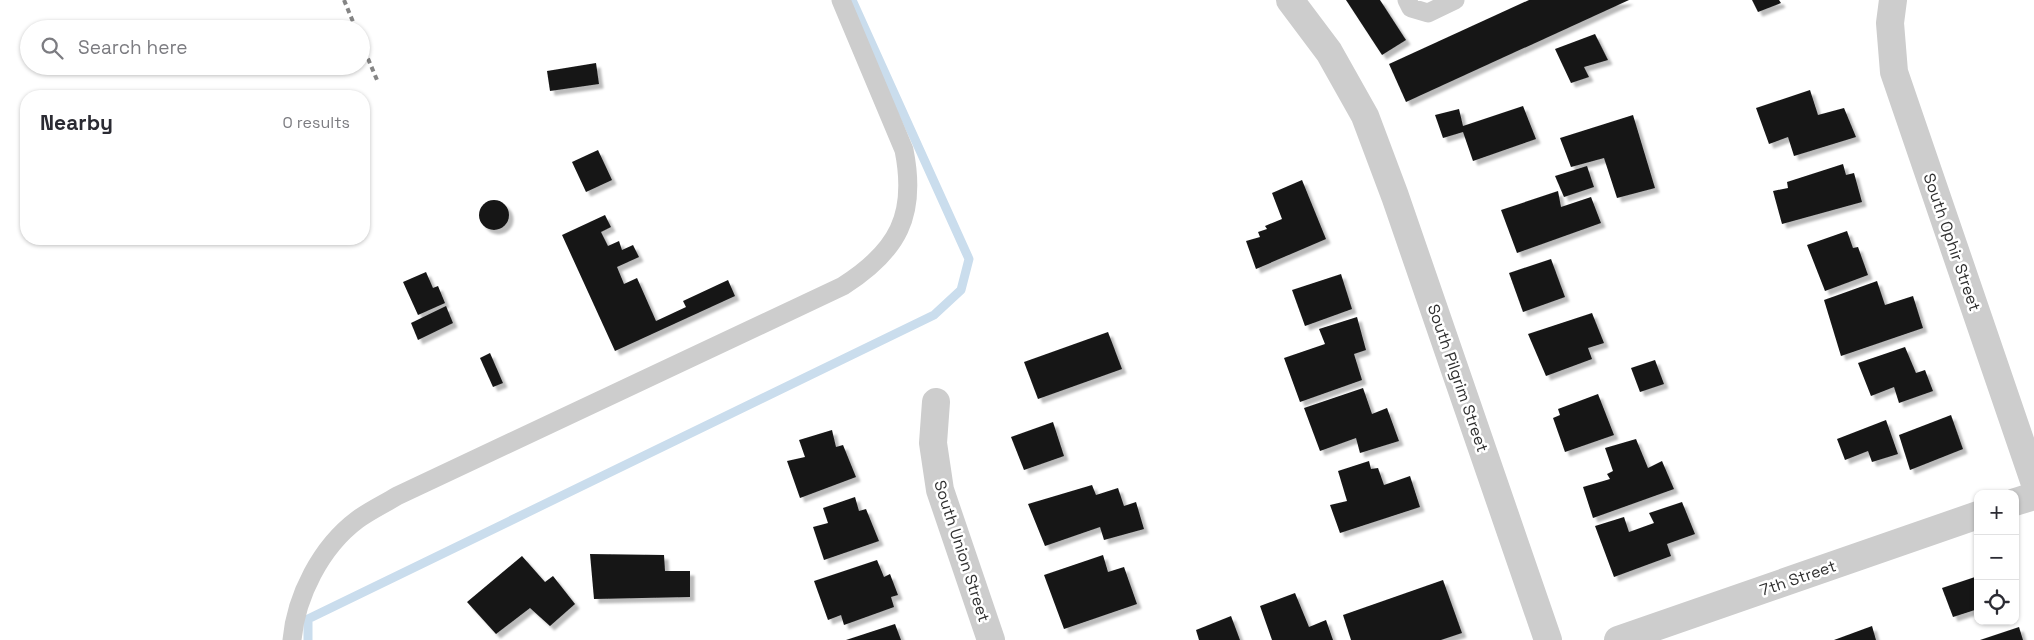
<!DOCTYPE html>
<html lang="en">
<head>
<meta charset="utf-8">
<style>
  :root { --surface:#fff; --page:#f7f7f7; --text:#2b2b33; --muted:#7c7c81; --line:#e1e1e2 }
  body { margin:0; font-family:"Space Grotesk",sans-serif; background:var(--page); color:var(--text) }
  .controls { position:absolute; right:15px; bottom:15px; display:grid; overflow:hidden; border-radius:10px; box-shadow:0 1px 4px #0004 }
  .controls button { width:45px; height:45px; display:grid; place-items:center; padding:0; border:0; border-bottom:1px solid var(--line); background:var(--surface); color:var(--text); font:25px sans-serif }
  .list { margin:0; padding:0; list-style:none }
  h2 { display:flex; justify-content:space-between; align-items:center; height:65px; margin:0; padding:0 20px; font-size:21px }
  h2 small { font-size:16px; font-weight:400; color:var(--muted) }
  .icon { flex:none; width:28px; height:28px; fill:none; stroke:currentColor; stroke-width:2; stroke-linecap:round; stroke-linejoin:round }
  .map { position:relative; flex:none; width:2034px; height:640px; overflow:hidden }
  .search { position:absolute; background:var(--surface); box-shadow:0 1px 4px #0004; left:20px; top:20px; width:350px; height:55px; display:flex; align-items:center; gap:12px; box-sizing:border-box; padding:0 18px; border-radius:28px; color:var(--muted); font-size:19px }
  .panel { position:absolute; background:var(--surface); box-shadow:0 1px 4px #0004; left:20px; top:90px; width:350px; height:155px; border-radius:20px }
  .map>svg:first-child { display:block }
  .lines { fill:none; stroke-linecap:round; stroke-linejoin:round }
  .stream { stroke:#cadded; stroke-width:9 }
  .building { fill:#171717; filter:url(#shadow) }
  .service { stroke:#cdcdcd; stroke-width:19 }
  .minor { stroke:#cdcdcd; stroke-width:28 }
  .rail { stroke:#858585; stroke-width:4; stroke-dasharray:5 4; stroke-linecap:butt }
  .labels { text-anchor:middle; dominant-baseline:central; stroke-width:5; stroke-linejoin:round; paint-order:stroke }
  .street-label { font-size:16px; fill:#303030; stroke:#fff }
</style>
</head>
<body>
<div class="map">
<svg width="2034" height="640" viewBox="0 0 2034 640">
  <defs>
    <filter id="shadow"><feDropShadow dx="4.5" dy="4.5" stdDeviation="1" flood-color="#0004"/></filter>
  </defs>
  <rect width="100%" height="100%" fill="#fff"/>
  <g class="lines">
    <path class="stream" d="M 308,640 L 308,619 L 934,315 L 961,290 L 969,259 L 852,0"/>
  </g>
  <g class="building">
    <path d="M 1346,0 L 1380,0 L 1406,40 L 1382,55 Z"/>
    <path d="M 1529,0 L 1629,0 L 1406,102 L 1389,64 Z"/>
    <path d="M 1752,0 L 1779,0 L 1781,3 L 1758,12 Z"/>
    <path d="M 1595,34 L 1608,60 L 1584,67 L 1589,77 L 1571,83 L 1555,49 Z"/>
    <path d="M 596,63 L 599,84 L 550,91 L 547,71 Z"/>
    <path d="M 1810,90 L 1818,115 L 1844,108 L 1856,137 L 1794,156 L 1788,137 L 1769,144 L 1756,108 Z"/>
    <path d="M 1523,106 L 1536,139 L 1473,161 L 1463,132 L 1443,138 L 1435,115 L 1459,109 L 1463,126 Z"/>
    <path d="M 1633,115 L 1655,188 L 1617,198 L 1604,158 L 1571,167 L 1560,138 Z"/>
    <path d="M 598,150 L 612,180 L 586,192 L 572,162 Z"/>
    <path d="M 1843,164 L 1846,175 L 1854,173 L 1862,202 L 1782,224 L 1773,191 L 1788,188 L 1787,182 Z"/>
    <path d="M 1587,166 L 1594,187 L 1564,197 L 1555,176 Z"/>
    <path d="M 1302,180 L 1326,239 L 1256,269 L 1246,241 L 1260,237 L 1258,232 L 1267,229 L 1265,226 L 1282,219 L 1272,193 Z"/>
    <path d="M 1558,191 L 1561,207 L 1591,197 L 1601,223 L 1517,253 L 1501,210 Z"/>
    <circle cx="494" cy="215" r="15"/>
    <path d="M 605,215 L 611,227 L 601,232 L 608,246 L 619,241 L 622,250 L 633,245 L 639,257 L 617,267 L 624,284 L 637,278 L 656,321 L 686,307 L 683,301 L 728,280 L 735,296 L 615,351 L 562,235 Z"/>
    <path d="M 1847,231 L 1853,248 L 1858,247 L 1868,275 L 1825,291 L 1807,245 Z"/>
    <path d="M 1551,259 L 1565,297 L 1523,312 L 1509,273 Z"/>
    <path d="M 426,272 L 433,288 L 438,286 L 445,303 L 418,315 L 403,282 Z"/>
    <path d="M 1341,274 L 1352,309 L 1305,326 L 1292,290 Z"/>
    <path d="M 1877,281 L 1885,305 L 1913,296 L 1923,328 L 1841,356 L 1824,300 Z"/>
    <path d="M 446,306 L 453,323 L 418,340 L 411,323 Z"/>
    <path d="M 1592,313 L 1604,343 L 1588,348 L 1592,359 L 1546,376 L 1528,334 Z"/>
    <path d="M 1357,317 L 1366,350 L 1354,354 L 1362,380 L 1300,402 L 1284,358 L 1325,344 L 1319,329 Z"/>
    <path d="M 1108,332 L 1122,369 L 1038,399 L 1024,362 Z"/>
    <path d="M 1905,347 L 1916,373 L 1925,370 L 1933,391 L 1899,403 L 1894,387 L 1871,396 L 1858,363 Z"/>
    <path d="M 490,353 L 503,383 L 493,387 L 480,358 Z"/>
    <path d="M 1655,360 L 1664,384 L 1640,392 L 1631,368 Z"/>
    <path d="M 1363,388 L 1372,414 L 1387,408 L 1399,441 L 1360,453 L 1356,438 L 1320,451 L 1304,408 Z"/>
    <path d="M 1598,394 L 1614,435 L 1565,452 L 1553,418 L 1560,415 L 1558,409 Z"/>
    <path d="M 1951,415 L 1963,449 L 1910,470 L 1899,435 Z"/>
    <path d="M 1886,420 L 1898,454 L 1872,462 L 1868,451 L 1845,460 L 1837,439 Z"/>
    <path d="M 1053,422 L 1064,456 L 1024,470 L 1011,437 Z"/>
    <path d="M 832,430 L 836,447 L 843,445 L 856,477 L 800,498 L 787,461 L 805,457 L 799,440 Z"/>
    <path d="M 1636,439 L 1648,468 L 1662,461 L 1674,489 L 1593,518 L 1583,487 L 1610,479 L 1607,474 L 1613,471 L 1605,448 Z"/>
    <path d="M 1369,461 L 1371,469 L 1378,468 L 1384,485 L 1410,476 L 1420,507 L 1340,533 L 1330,505 L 1347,501 L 1338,471 Z"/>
    <path d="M 1092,485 L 1096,495 L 1118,488 L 1124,506 L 1136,502 L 1144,529 L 1104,540 L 1100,527 L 1045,546 L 1028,504 Z"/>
    <path d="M 855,497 L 859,511 L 866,509 L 879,541 L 824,560 L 813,527 L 828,523 L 823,508 Z"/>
    <path d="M 1682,502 L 1695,534 L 1667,544 L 1671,556 L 1614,577 L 1595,526 L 1624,517 L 1629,532 L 1654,523 L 1649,513 Z"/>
    <path d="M 590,554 L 664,555 L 665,571 L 690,571 L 690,597 L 594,599 Z"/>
    <path d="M 1103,555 L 1108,572 L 1124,567 L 1137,604 L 1064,629 L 1044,575 Z"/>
    <path d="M 522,556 L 545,582 L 553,576 L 575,604 L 550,626 L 530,608 L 496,634 L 467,602 Z"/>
    <path d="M 877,560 L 884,577 L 890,574 L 898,595 L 891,597 L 894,607 L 844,625 L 841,615 L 828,620 L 814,581 Z"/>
    <path d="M 1978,576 L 1978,609 L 1953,617 L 1942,588 Z"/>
    <path d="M 1443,580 L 1462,633 L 1441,640 L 1351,640 L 1343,615 Z"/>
    <path d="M 1295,593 L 1309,627 L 1326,620 L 1333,640 L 1272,640 L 1260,606 Z"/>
    <path d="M 1231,616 L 1240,640 L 1199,640 L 1196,630 Z"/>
    <path d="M 895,624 L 901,640 L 846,640 Z"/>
    <path d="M 1872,626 L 1876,640 L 1834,640 Z"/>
    <path d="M 2019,627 L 2023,640 L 1980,640 Z"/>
  </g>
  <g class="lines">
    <g class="service">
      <path d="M 1407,0 L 1411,8 L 1428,13 L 1455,0"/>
      <path d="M 292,640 C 296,596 321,547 357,520 C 369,511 384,504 397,496 L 843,286 C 898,251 917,215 904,150 L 841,0"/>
    </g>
    <g class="minor">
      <path d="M 1290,0 L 1329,52 L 1365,116 L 1395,196 L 1548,640"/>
      <path d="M 1893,0 L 1890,23 L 1894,72 L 2034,481"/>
      <path d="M 936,402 L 933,443 L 940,490 L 991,640"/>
      <path d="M 2015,502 L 2034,496"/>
      <path d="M 1618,640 L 1978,515"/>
    </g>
    <g class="rail">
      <path d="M 344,0 L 356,29"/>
      <path d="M 361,42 L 377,80"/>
    </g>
  </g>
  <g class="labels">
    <g class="street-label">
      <text transform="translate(1952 242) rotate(71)">South Ophir Street</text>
      <text transform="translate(1458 378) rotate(71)">South Pilgrim Street</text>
      <text transform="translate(962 551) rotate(72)">South Union Street</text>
      <text transform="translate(1798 578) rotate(-19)">7th Street</text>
    </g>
  </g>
</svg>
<div class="controls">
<button>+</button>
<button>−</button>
<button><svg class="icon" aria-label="locate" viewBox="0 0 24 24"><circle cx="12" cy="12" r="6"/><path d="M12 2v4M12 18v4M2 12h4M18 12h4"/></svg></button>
</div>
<div class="search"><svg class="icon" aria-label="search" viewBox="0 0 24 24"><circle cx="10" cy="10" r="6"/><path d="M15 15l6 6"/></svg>Search here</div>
<section class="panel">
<h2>Nearby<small>0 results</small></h2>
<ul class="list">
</ul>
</section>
</div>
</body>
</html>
